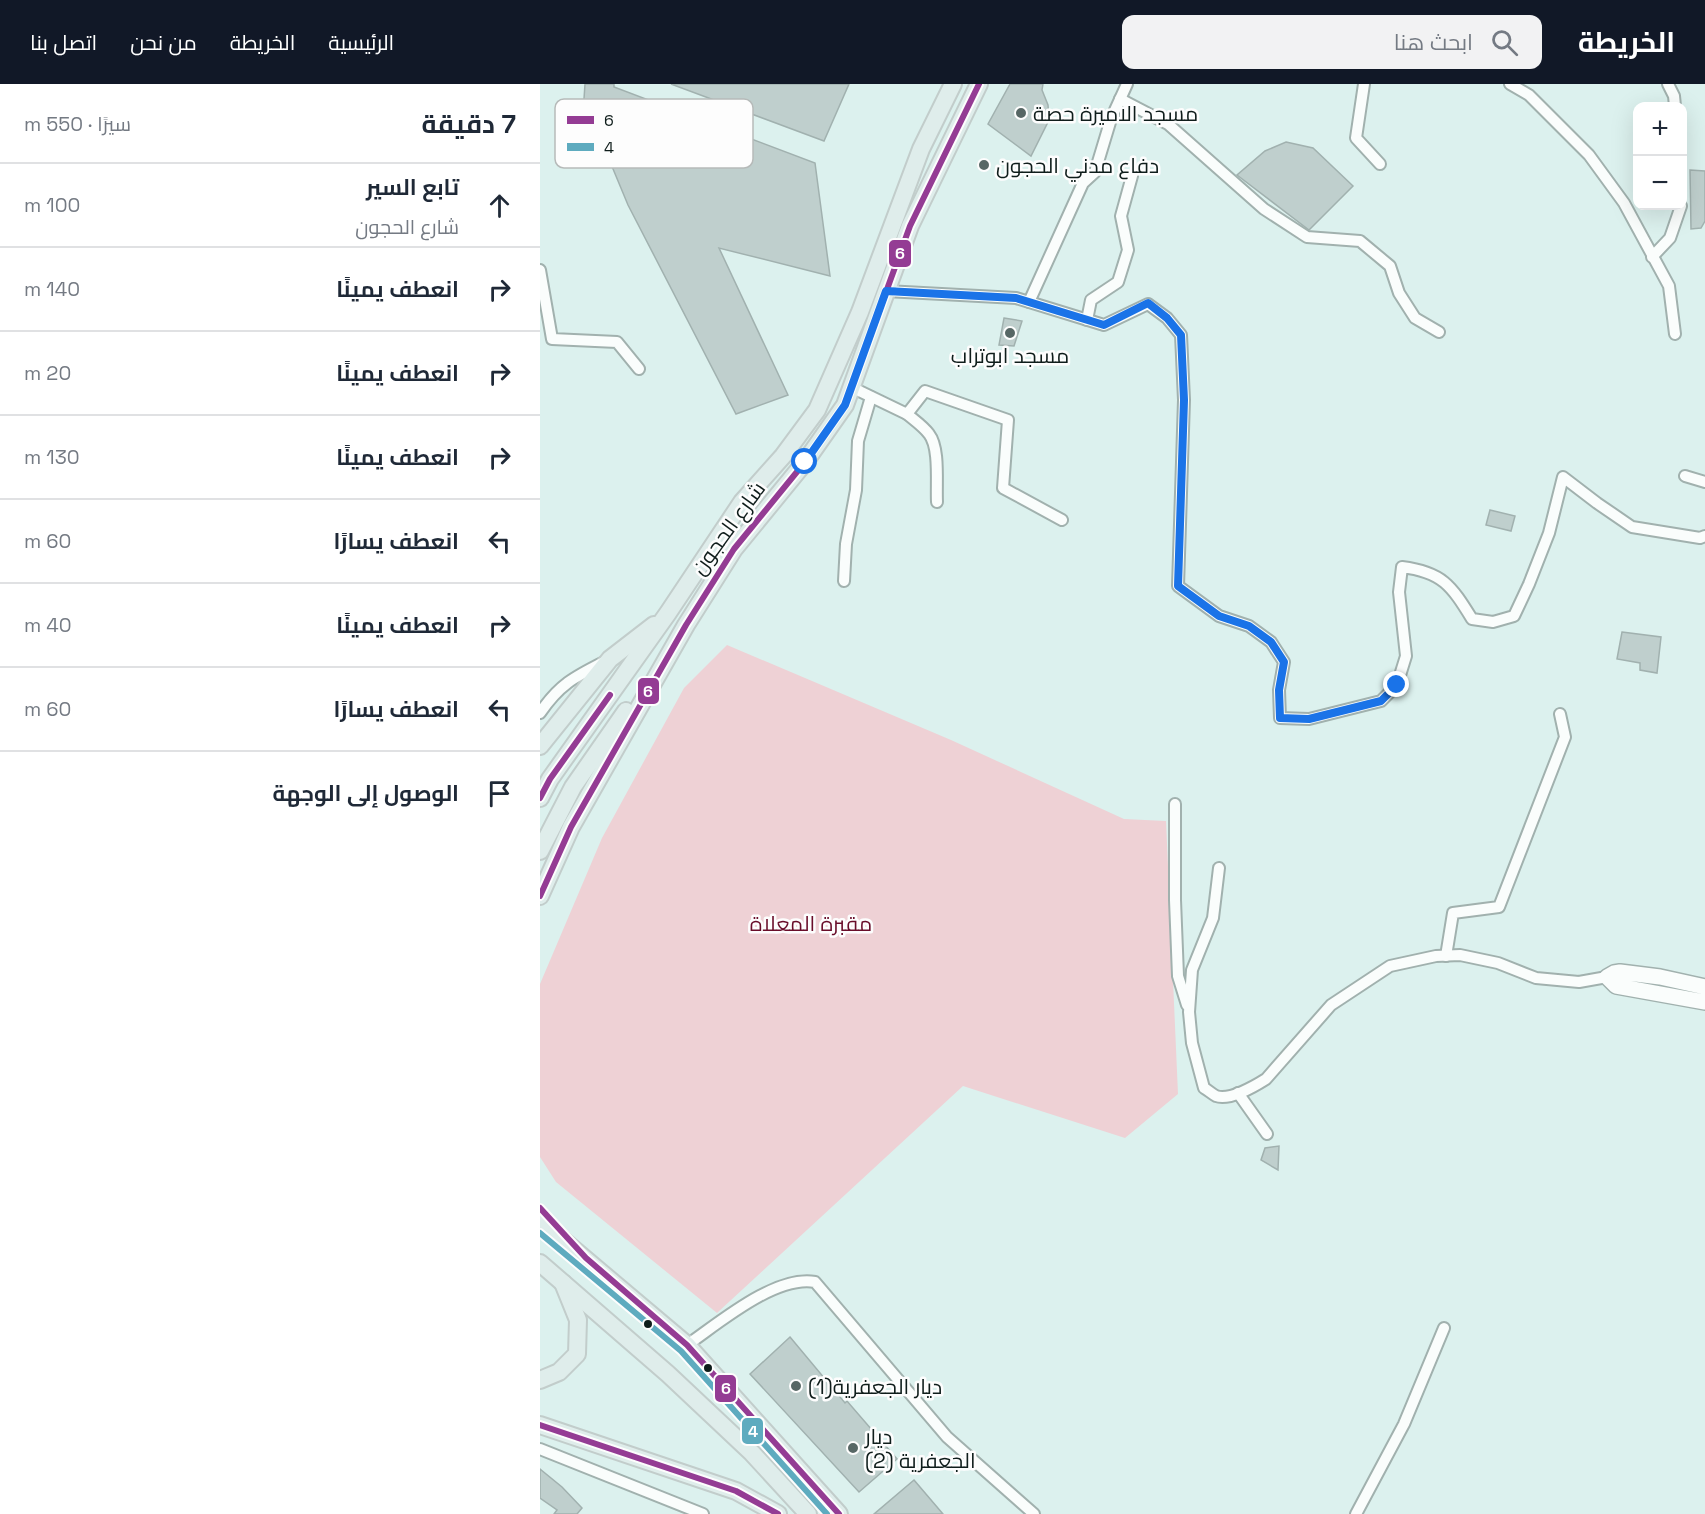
<!DOCTYPE html>
<html lang="ar">
<head>
<meta charset="utf-8">
<style>
  :root { --surface:#fff; --page:#f2f2f3; --text:#1f2937; --muted:#747a83; --line:#e0e1e3; --accent:#111827 }
  body { margin:0; font-family:"Space Grotesk",Cairo,sans-serif; background:var(--page); color:var(--text); direction:rtl }
  .controls { position:absolute; right:18px; top:18px; display:grid; overflow:hidden; border-radius:12px; box-shadow:0 6px 24px #0002 }
  .controls button { width:54px; height:54px; display:grid; place-items:center; padding:0; border:0; border-bottom:2px solid var(--line); background:var(--surface); color:var(--text); font:30px sans-serif }
  .stop { position:absolute; width:18px; height:18px; margin:-14px; border:4px solid #1a73e8; border-radius:50%; background:#fff }
  .stop.end { background:#1a73e8; border-color:#fff; box-shadow:0 2px 6px #0008 }
  .list { margin:0; padding:0; list-style:none }
  h2 { display:flex; justify-content:space-between; align-items:center; height:78px; margin:0; padding:0 24px; font-size:26px }
  h2 small { font-size:20px; font-weight:400; color:var(--muted) }
  .list li { display:grid; grid-template-columns:39px 1fr auto; gap:18px; align-items:center; box-sizing:border-box; height:84px; padding:0 24px; border-top:2px solid var(--line) }
  .list b { display:block; font-size:22px; white-space:nowrap }
  .list p { margin:0; font-size:20px; white-space:nowrap; color:var(--muted) }
  .list em { font-size:20px; font-style:normal; color:var(--muted) }
  .icon { flex:none; width:33px; height:33px; fill:none; stroke:currentColor; stroke-width:2; stroke-linecap:round; stroke-linejoin:round }
  .map { position:relative; flex:none; width:1165px; height:1430px; overflow:hidden; direction:ltr }
  header { display:flex; align-items:center; gap:36px; box-sizing:border-box; height:84px; padding:0 30px; background:var(--accent); color:#fff }
  header strong { font-size:28px }
  nav { display:flex; gap:33px; margin-inline-start:auto; font-size:21px }
  .search { width:420px; height:54px; background:var(--page); display:flex; align-items:center; gap:15px; box-sizing:border-box; padding:0 21px; border-radius:12px; color:var(--muted); font-size:22px }
  main { display:flex }
  aside { flex:1; background:var(--surface) }
  .map>svg:first-child { display:block }
  .green { fill:#eed1d5 }
  .building { fill:#bfcfcd; stroke:#a1b1af; stroke-width:1.5 }
  .lines { fill:none; stroke-linecap:round; stroke-linejoin:round }
  .street-casing { stroke:#a1b1ae; stroke-width:14 }
  .secondary-casing { stroke:#a1b1ae; stroke-width:18 }
  .primary-casing { stroke:#c2cdcb; stroke-width:20 }
  .street { stroke:#fafdfc; stroke-width:10 }
  .secondary { stroke:#fafdfc; stroke-width:15 }
  .primary { stroke:#dfedeb; stroke-width:16 }
  .bus-1-casing { stroke:#fdfdfd; stroke-width:10 }
  .bus-2-casing { stroke:#fdfdfd; stroke-width:10 }
  .bus-1 { stroke:#943c94; stroke-width:6 }
  .bus-2 { stroke:#5eabbf; stroke-width:6 }
  .route { stroke:#1a73e8; stroke-width:8 }
  .poi-dot { fill:#576765; stroke:#fdfdfd; stroke-width:2 }
  .bus-dot { fill:#0f1d1b; stroke:#fdfdfd; stroke-width:2 }
  .labels { text-anchor:middle; dominant-baseline:central; stroke-width:5; stroke-linejoin:round; paint-order:stroke }
  .poi-label { font-size:21px; fill:#0f1d1b; stroke:#fdfdfd; text-anchor:start }
  .street-label { font-size:21px; fill:#0f1d1b; stroke:#fdfdfd }
  .park-label { font-size:21px; fill:#690d2a; stroke:#fdfdfd }
  .key { fill:#fdfdfd; stroke:#b6bab9; stroke-width:1.5 }
  .key-label { font-size:16px; fill:#0f1d1b }
  .line-badge { stroke:#fdfdfd; stroke-width:2 }
  .badge-label { font-size:16px; text-anchor:middle; font-weight:bold; fill:#fff }
</style>
</head>
<body>
<header>
<strong>الخريطة</strong>
<div class="search"><svg class="icon" aria-label="search" viewBox="0 0 24 24"><circle cx="10" cy="10" r="6"/><path d="M15 15l6 6"/></svg>ابحث هنا</div>
<nav><a>الرئيسية</a><a>الخريطة</a><a>من نحن</a><a>اتصل بنا</a></nav>
</header>
<main>
<div class="map">
<svg width="1165" height="1430" viewBox="0 0 1165 1430">
  <rect width="100%" height="100%" fill="#dcf1ee"/>
  <path class="green" d="M 187,561 L 411,656 L 584,735 L 626,737 L 638,1010 L 585,1054 L 423,1002 L 177,1229 L 16,1098 L 0,1073 L 0,900 L 62,754 L 144,604 Z"/>
  <g class="building">
    <path d="M 45,0 L 74,0 L 74,3 L 275,79 L 290,192 L 179,164 L 248,311 L 196,330 L 88,121 L 44,15 Z"/>
    <path d="M 131,0 L 309,0 L 284,57 Z"/>
    <path d="M 470,0 L 503,0 L 502,6 L 508,21 L 509,36 L 491,72 L 448,40 Z"/>
    <path d="M 746,58 L 773,64 L 813,102 L 769,146 L 697,91 L 725,67 Z"/>
    <path d="M 1150,86 L 1165,87 L 1165,137 L 1161,144 L 1151,145 Z"/>
    <path d="M 464,234 L 482,237 L 474,262 L 459,261 Z"/>
    <path d="M 950,426 L 975,432 L 971,447 L 946,441 Z"/>
    <path d="M 1082,548 L 1121,553 L 1117,589 L 1100,586 L 1100,579 L 1077,575 Z"/>
    <path d="M 739,1062 L 738,1086 L 721,1076 L 725,1064 Z"/>
    <path d="M 250,1253 L 305,1319 L 307,1317 L 357,1375 L 319,1408 L 210,1290 Z"/>
    <path d="M 0,1385 L 22,1403 L 42,1424 L 37,1430 L 14,1430 L 17,1426 L 0,1414 Z"/>
    <path d="M 374,1396 L 403,1430 L 334,1430 Z"/>
  </g>
  <g class="lines">
    <g class="street-casing">
      <g id="street">
        <path d="M 824,0 L 816,54 L 840,80"/>
        <path d="M 970,0 L 989,11 L 1049,71 L 1084,119 L 1129,202 L 1135,250"/>
        <path d="M 1128,0 L 1134,12 L 1135,22"/>
        <path d="M 580,15 L 628,40 L 724,125 L 767,153 L 820,157 L 850,182 L 859,209 L 875,234 L 899,248"/>
        <path d="M 1112,173 L 1130,154 L 1141,122"/>
        <path d="M 0,186 L 12,255 L 77,258 L 99,285"/>
        <path d="M 346,207 L 476,214 L 564,241 L 608,220 L 627,234 L 641,251 L 644,316 L 638,502 L 679,532 L 709,542 L 731,558 L 744,578 L 739,606 L 740,634 L 769,635 L 841,617 L 857,601 L 866,572 L 859,508 L 862,483 C 902,488 911,501 932,535 L 953,538 L 974,532 L 989,500 L 1009,449 L 1023,393 L 1057,419 L 1092,443 L 1160,454 L 1165,452"/>
        <path d="M 489,218 L 543,99 L 555,88 L 571,35 L 587,0"/>
        <path d="M 547,236 L 551,216 L 578,198 L 588,166 L 581,132 L 592,92"/>
        <path d="M 311,303 L 367,330 L 385,307 L 468,336 L 463,404 L 522,436"/>
        <path d="M 367,330 C 374,336 383,342 389,350 C 400,364 396,399 397,418"/>
        <path d="M 1145,392 L 1165,398"/>
        <path d="M 304,497 L 306,460 L 316,406 L 318,357 L 331,313"/>
        <path d="M 0,629 C 19,601 34,593 64,578"/>
        <path d="M 635,720 L 635,816 L 638,892 L 647,921"/>
        <path d="M 679,784 L 673,834 L 652,886 L 649,928 L 652,959 L 664,1004 C 668,1006 672,1010 676,1012 C 689,1017 715,1002 726,995 L 791,921 L 850,882 L 896,872 L 920,871 L 958,879 L 996,894 L 1039,898 L 1067,893"/>
        <path d="M 906,872 L 913,829 L 959,823 L 1025,653 L 1020,630"/>
        <path d="M 698,1009 L 727,1050"/>
        <path d="M 147,1261 C 179,1239 235,1191 275,1198 L 407,1353 L 494,1430"/>
        <path d="M 0,1365 L 163,1430"/>
        <path d="M 816,1430 L 864,1340 L 904,1244"/>
      </g>
    </g>
    <g class="secondary-casing">
      <path id="secondary" d="M 1165,903 L 1120,893 L 1080,888 L 1074,889 L 1067,893 L 1076,902 L 1165,918"/>
    </g>
    <g class="primary-casing">
      <g id="primary">
        <path d="M 0,662 L 70,575 L 114,541"/>
        <path d="M 0,714 L 10,695 L 128,529 L 202,418 L 243,372 L 277,326 L 320,228 L 381,65 L 413,0"/>
        <path d="M 0,767 L 33,703 L 86,627"/>
        <path d="M 0,812 L 31,743 L 146,541 L 194,465 L 265,378 L 305,321 L 370,142 L 439,0"/>
        <path d="M 0,1137 L 147,1261 L 299,1430"/>
        <path d="M 0,1179 L 128,1290 L 212,1369 L 268,1430"/>
        <path d="M 0,1296 L 19,1288 L 37,1270 L 38,1236 L 23,1199"/>
        <path d="M 0,1341 L 196,1407 L 238,1430"/>
      </g>
    </g>
    <use href="#street" class="street"/>
    <use href="#secondary" class="secondary"/>
    <use href="#primary" class="primary"/>
    <g class="bus-1-casing">
      <g id="bus-1">
        <path d="M 0,714 L 10,695 L 70,611"/>
        <path d="M 0,812 L 31,743 L 146,541 L 194,465 L 265,378 L 305,321 L 370,142 L 439,0"/>
        <path d="M 0,1124 L 46,1174 L 147,1261 L 299,1430"/>
        <path d="M 0,1341 L 196,1407 L 238,1430"/>
      </g>
    </g>
    <g class="bus-2-casing">
      <path id="bus-2" d="M 0,1149 L 141,1267 L 287,1430"/>
    </g>
    <use href="#bus-1" class="bus-1"/>
    <use href="#bus-2" class="bus-2"/>
  </g>
  <g class="lines">
    <path class="route" d="M 265,378 L 305,321 L 346,207 L 476,214 L 564,241 L 608,219 L 627,234 L 641,251 L 644,316 L 638,502 L 679,532 L 709,542 L 731,558 L 744,578 L 739,606 L 740,634 L 769,635 L 841,617 L 857,601"/>
  </g>
  <g class="poi-dot">
    <circle cx="481" cy="29" r="6"/>
    <circle cx="444" cy="81" r="6"/>
    <circle cx="470" cy="249" r="6"/>
    <circle cx="256" cy="1302" r="6"/>
    <circle cx="313" cy="1364" r="6"/>
  </g>
  <g class="bus-dot">
    <circle cx="108" cy="1240" r="5"/>
    <circle cx="168" cy="1284" r="5"/>
  </g>
  <g class="labels">
    <g class="poi-label">
      <text x="493" y="29">مسجد الاميرة حصة</text>
      <text x="456" y="81">دفاع مدني الحجون</text>
      <text x="470" y="271" text-anchor="middle">مسجد ابوتراب</text>
      <text x="268" y="1302">ديار الجعفرية(1)</text>
      <text x="325" y="1352">ديار<tspan x="325" dy="24">الجعفرية (2)</tspan></text>
    </g>
    <g class="street-label">
      <text transform="translate(188 444) rotate(-54)">شارع الحجون</text>
    </g>
    <g class="park-label">
      <text x="271" y="839">مقبرة المعلاة</text>
    </g>
  </g>
  <rect x="15" y="15" width="198" height="69" rx="9" class="key"/>
  <rect x="27" y="32" width="27" height="8" fill="#943c94"/>
  <rect x="27" y="59" width="27" height="8" fill="#5eabbf"/>
  <g class="key-label">
    <text x="64" y="42">6</text>
    <text x="64" y="69">4</text>
  </g>
  <g class="line-badge">
    <rect x="348" y="155" width="24" height="29" rx="6" fill="#943c94"/>
    <rect x="97" y="593" width="23" height="28" rx="6" fill="#943c94"/>
    <rect x="174" y="1290" width="23" height="29" rx="6" fill="#943c94"/>
    <rect x="201" y="1333" width="23" height="28" rx="6" fill="#5eabbf"/>
  </g>
  <g class="badge-label">
    <text x="360" y="175">6</text>
    <text x="108" y="613">6</text>
    <text x="186" y="1310">6</text>
    <text x="213" y="1353">4</text>
  </g>
</svg>
<div class="controls">
<button>+</button>
<button>−</button>
</div>
<div class="stop" style="left:265px;top:378px"></div>
<div class="stop end" style="left:857px;top:601px"></div>
</div>
<aside>
<h2>7 دقيقة<small>سيرًا · 550 m</small></h2>
<ul class="list">
<li><svg class="icon" aria-label="ahead" viewBox="0 0 24 24"><path d="M12 20V5M6 11l6-6 6 6"/></svg><div><b>تابع السير</b><p>شارع الحجون</p></div><em>100 m</em></li>
<li><svg class="icon" aria-label="right" viewBox="0 0 24 24"><path d="M7 20v-9h11M14 6l5 5-5 5"/></svg><div><b>انعطف يمينًا</b></div><em>140 m</em></li>
<li><svg class="icon" aria-label="right" viewBox="0 0 24 24"><path d="M7 20v-9h11M14 6l5 5-5 5"/></svg><div><b>انعطف يمينًا</b></div><em>20 m</em></li>
<li><svg class="icon" aria-label="right" viewBox="0 0 24 24"><path d="M7 20v-9h11M14 6l5 5-5 5"/></svg><div><b>انعطف يمينًا</b></div><em>130 m</em></li>
<li><svg class="icon" aria-label="left" viewBox="0 0 24 24"><path d="M17 20v-9H6M10 6l-5 5 5 5"/></svg><div><b>انعطف يسارًا</b></div><em>60 m</em></li>
<li><svg class="icon" aria-label="right" viewBox="0 0 24 24"><path d="M7 20v-9h11M14 6l5 5-5 5"/></svg><div><b>انعطف يمينًا</b></div><em>40 m</em></li>
<li><svg class="icon" aria-label="left" viewBox="0 0 24 24"><path d="M17 20v-9H6M10 6l-5 5 5 5"/></svg><div><b>انعطف يسارًا</b></div><em>60 m</em></li>
<li><svg class="icon" aria-label="arrive" viewBox="0 0 24 24"><path d="M6 21V4h12l-3 4 3 4H6"/></svg><div><b>الوصول إلى الوجهة</b></div></li>
</ul>
</aside>
</main>
</body>
</html>
